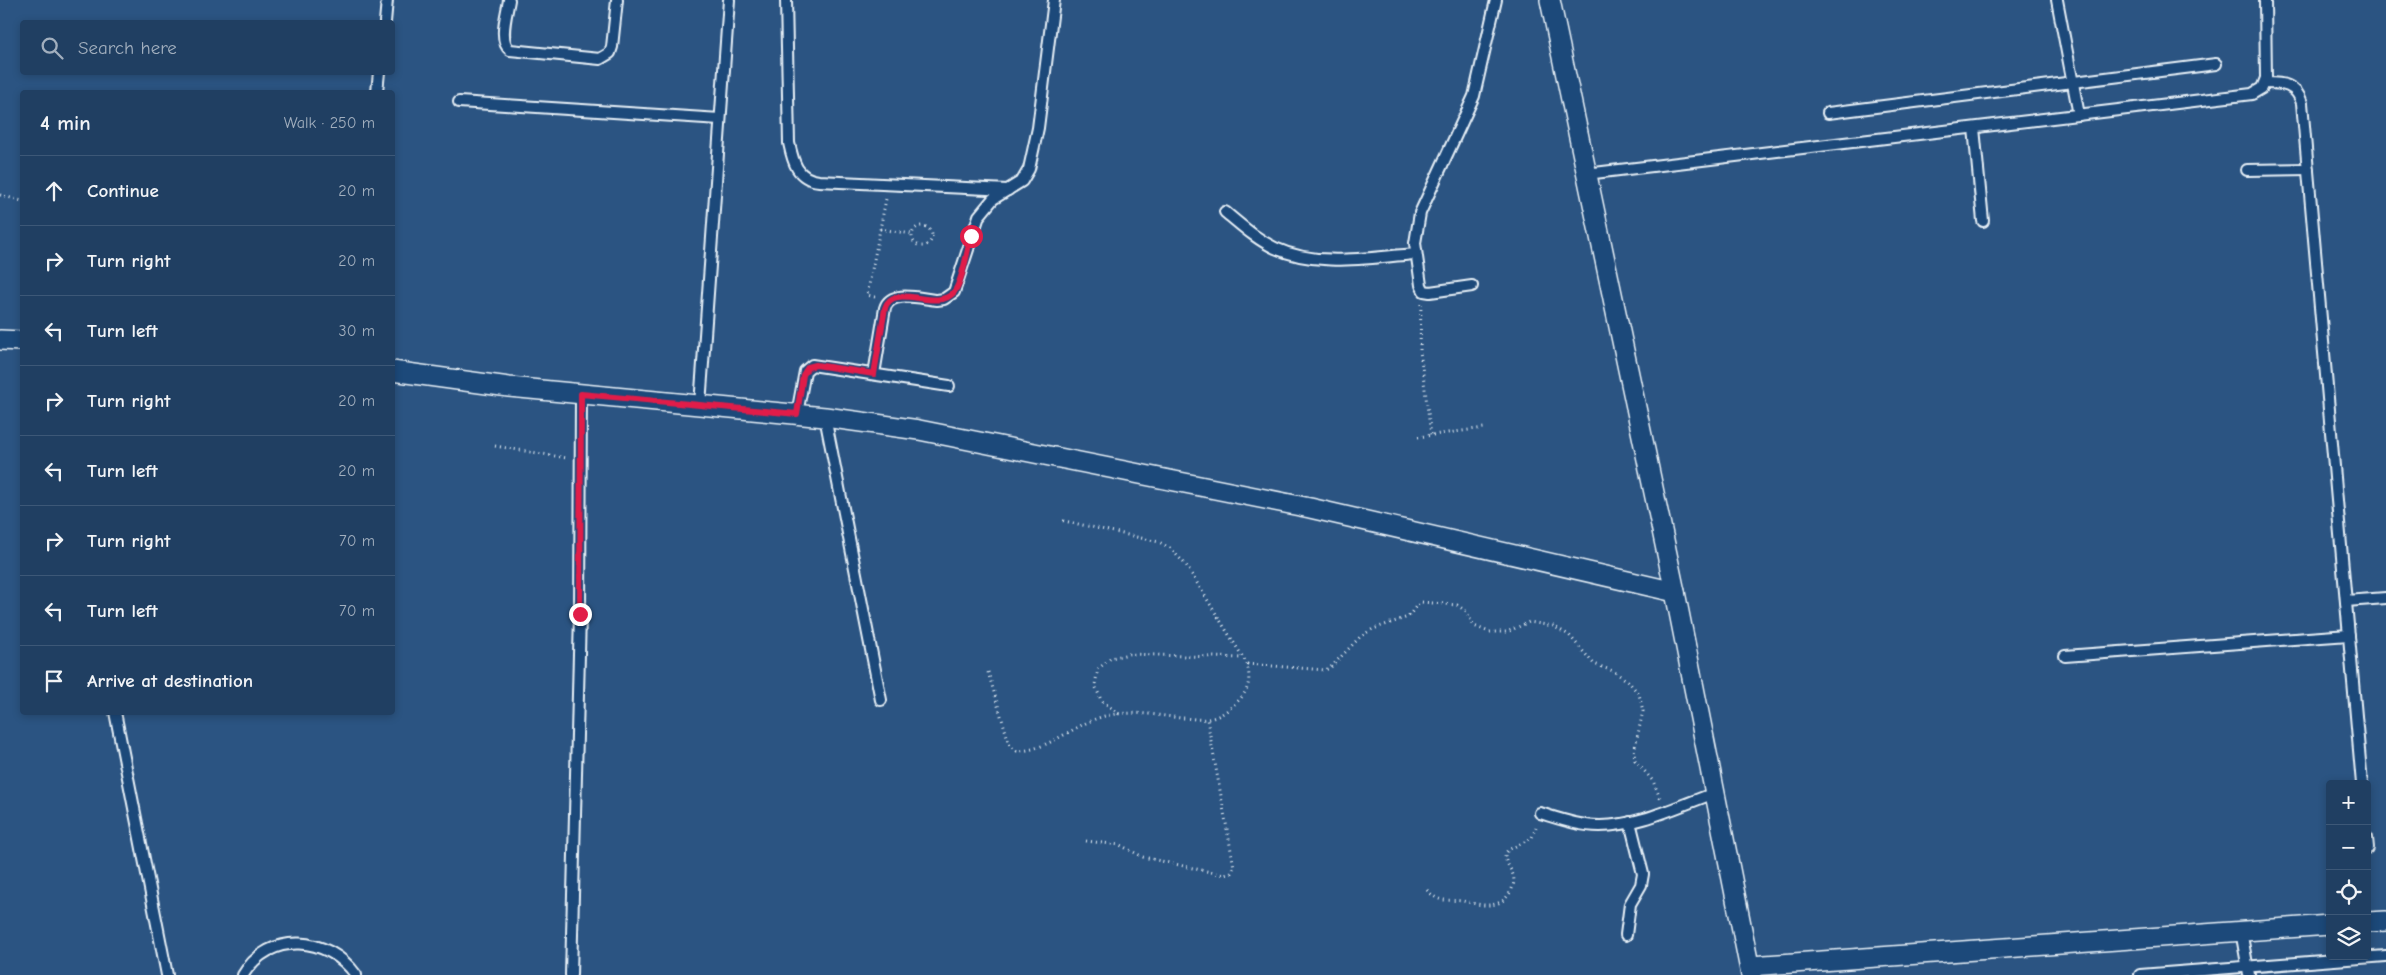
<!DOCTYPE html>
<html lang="en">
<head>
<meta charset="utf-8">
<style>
  :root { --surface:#203f62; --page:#2d4a6b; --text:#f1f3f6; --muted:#a2afbe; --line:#3d5877 }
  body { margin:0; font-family:"Comic Neue",sans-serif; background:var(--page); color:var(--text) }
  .controls { position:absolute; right:15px; bottom:15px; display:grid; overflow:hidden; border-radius:5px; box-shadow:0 2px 8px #0003 }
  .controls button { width:45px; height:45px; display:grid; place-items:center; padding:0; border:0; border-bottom:1px solid var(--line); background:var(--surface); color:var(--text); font:25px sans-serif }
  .stop { position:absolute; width:15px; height:15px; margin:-11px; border:4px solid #e11d48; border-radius:50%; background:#fff }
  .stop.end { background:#e11d48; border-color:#fff; box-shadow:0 1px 5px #0008 }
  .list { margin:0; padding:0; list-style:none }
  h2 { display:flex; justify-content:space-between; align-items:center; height:65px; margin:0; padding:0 20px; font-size:21px }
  h2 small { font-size:16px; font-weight:400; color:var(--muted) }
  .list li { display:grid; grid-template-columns:32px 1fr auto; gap:15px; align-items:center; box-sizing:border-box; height:70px; padding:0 20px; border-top:1px solid var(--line) }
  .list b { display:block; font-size:19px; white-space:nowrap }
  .list em { font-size:16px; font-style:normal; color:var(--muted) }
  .icon { flex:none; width:28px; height:28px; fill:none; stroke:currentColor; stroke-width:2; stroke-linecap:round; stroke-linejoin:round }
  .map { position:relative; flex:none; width:2386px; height:975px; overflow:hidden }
  .search { position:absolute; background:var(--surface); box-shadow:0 2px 8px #0003; left:20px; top:20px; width:375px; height:55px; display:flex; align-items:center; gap:12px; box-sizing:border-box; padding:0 18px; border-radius:5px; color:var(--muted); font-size:19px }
  .panel { position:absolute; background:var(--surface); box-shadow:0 2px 8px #0003; left:20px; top:90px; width:375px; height:625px; border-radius:5px }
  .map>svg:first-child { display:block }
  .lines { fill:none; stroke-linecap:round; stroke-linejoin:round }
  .lane-casing { stroke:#e8f1f8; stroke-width:14 }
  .street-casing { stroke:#e8f1f8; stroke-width:22 }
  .path { stroke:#e8f1f8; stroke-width:3; stroke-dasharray:1 4; stroke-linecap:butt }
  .lane { stroke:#1f4a7a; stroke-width:10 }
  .street { stroke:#1f4a7a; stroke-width:19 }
  .route { stroke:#e11d48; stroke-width:6 }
</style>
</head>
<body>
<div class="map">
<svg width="2386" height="975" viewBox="0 0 2386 975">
  <rect width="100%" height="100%" fill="#2b5482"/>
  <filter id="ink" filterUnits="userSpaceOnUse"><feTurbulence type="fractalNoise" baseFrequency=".02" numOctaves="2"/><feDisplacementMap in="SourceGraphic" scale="10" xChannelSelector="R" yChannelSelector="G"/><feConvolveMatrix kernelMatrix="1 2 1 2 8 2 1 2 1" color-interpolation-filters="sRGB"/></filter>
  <g filter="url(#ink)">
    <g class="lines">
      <g class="lane-casing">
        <g id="lane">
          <path d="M 509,0 C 507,13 498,41 510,50 L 600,59 L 610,53 L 612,47 L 617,0"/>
          <path d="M 786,0 L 789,143 C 793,162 797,179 819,181 L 1008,190"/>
          <path d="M 2057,0 L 2079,115"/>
          <path d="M 385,22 L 387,0"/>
          <path d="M 2265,83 C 2283,83 2296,84 2302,103 L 2362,784"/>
          <path d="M 377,92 L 379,72"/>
          <path d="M 459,102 L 720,119"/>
          <path d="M 1828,113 L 2216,64"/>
          <path d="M 1974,128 L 1983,221"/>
          <path d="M 2247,170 L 2308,169"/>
          <path d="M 1586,174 L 2252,94 L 2262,88 L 2266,78 L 2265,0"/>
          <path d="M 1225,212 C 1241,225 1256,239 1275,248 C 1318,268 1370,257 1416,254"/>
          <path d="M 1472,286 L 1430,292 L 1424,291 L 1421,285 L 1415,243 L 1420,213 L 1474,96 L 1496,0"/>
          <path d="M 874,374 L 885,308 C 891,289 922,299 937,300 L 944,299 L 954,292 L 979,216 L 993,199 L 1022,181 L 1029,169 L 1038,128 L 1054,0"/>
          <path d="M 700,405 L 729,0"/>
          <path d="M 797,414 L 805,371 L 812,365 L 949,386"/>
          <path d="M 825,417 L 881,700"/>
          <path d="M 2346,601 L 2386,598"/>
          <path d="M 2065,656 L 2349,635"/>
          <path d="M 115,712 L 167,975"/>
          <path d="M 1540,813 C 1560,819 1579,826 1600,826 C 1639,826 1678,806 1715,793"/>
          <path d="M 2367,838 L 2368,848"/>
          <path d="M 2241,931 L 2249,975"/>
          <path d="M 1626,935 L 1630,904 L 1641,885 L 1643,874 L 1630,822"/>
          <path d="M 243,975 C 270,930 328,936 356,975"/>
          <path d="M 571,975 L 580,614 L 581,395"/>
          <path d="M 2140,975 L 2386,956"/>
        </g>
      </g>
      <g class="street-casing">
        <g id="street">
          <path d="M 1550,0 L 1675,592 L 1751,975"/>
          <path d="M 0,340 L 22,341"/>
          <path d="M 392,371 L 509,387 L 825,417 L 919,430 L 1310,508 L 1675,592"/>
          <path d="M 2367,922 L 2386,921"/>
          <path d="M 1750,966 L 2330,925"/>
        </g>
      </g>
      <g class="path">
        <path d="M 0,195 L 22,201"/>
        <circle cx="922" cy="236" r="10"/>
        <path d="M 880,229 L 912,234"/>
        <path d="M 875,297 L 867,295 L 886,199"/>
        <path d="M 1421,304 L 1420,351 L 1431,435"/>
        <path d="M 1418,437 L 1484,428"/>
        <path d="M 495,446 L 567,458"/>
        <path d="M 1247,664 L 1325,670 L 1330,668 L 1361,636 L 1373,629 L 1408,617 L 1417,605 L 1421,602 L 1457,605 L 1466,611 L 1474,626 L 1489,632 L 1507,632 L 1529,622 L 1553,626 L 1569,635 L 1594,664 L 1613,671 L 1628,681 L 1639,694 L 1643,711 L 1634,752 L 1635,760 L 1653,781 L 1660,798"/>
        <path d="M 988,672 L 1010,746 L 1017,751 C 1049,751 1075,723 1105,716 C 1130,710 1156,715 1181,718 C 1191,718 1202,721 1212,718 C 1222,716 1230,708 1237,702 C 1249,691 1251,679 1247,664 L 1186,565 L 1170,548 L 1159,542 L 1060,520"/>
        <path d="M 1119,714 L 1101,700 L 1095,685 L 1098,669 L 1111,658 L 1129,654 L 1242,658"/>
        <path d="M 1086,841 L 1120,845 L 1143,857 L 1224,875 L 1231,873 L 1234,867 L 1207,719"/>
        <path d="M 1427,890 C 1439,904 1448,899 1463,901 C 1480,905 1500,911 1511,891 C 1520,873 1505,868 1505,854 L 1508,850 L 1532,838 L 1536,827"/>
      </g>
      <use href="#lane" class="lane"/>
      <use href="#street" class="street"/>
    </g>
  </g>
  <g class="lines" filter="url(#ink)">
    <path class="route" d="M 580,614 L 581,394 L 797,414 L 803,375 L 808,367 L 816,365 L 874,374 L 885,308 C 893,281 937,313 954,292 C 963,281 967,251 971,236"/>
  </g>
</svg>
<div class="controls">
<button>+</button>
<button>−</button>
<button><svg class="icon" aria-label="locate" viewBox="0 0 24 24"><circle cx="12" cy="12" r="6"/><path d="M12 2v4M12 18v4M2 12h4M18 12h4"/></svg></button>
<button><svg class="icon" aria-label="layers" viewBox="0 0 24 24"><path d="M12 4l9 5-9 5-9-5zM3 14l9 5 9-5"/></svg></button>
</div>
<div class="stop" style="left:971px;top:236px"></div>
<div class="stop end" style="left:580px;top:614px"></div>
<div class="search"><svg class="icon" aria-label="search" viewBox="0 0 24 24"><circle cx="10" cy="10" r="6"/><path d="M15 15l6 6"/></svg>Search here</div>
<section class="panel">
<h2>4 min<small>Walk · 250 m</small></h2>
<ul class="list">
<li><svg class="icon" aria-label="ahead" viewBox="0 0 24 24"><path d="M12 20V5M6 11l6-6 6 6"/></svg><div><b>Continue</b></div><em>20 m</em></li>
<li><svg class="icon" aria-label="right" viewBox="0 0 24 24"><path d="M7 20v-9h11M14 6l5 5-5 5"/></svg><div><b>Turn right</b></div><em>20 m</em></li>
<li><svg class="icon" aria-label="left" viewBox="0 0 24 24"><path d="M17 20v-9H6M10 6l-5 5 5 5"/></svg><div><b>Turn left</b></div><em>30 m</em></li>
<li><svg class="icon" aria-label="right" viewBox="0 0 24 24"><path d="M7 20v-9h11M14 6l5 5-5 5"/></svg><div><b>Turn right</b></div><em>20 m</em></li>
<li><svg class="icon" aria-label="left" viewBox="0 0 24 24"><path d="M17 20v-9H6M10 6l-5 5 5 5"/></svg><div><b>Turn left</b></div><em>20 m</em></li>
<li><svg class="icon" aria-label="right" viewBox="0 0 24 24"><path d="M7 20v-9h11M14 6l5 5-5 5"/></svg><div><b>Turn right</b></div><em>70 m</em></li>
<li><svg class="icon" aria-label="left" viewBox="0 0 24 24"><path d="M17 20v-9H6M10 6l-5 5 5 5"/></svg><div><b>Turn left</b></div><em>70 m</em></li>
<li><svg class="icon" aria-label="arrive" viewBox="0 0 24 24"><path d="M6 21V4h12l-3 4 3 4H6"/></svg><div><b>Arrive at destination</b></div></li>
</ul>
</section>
</div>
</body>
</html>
